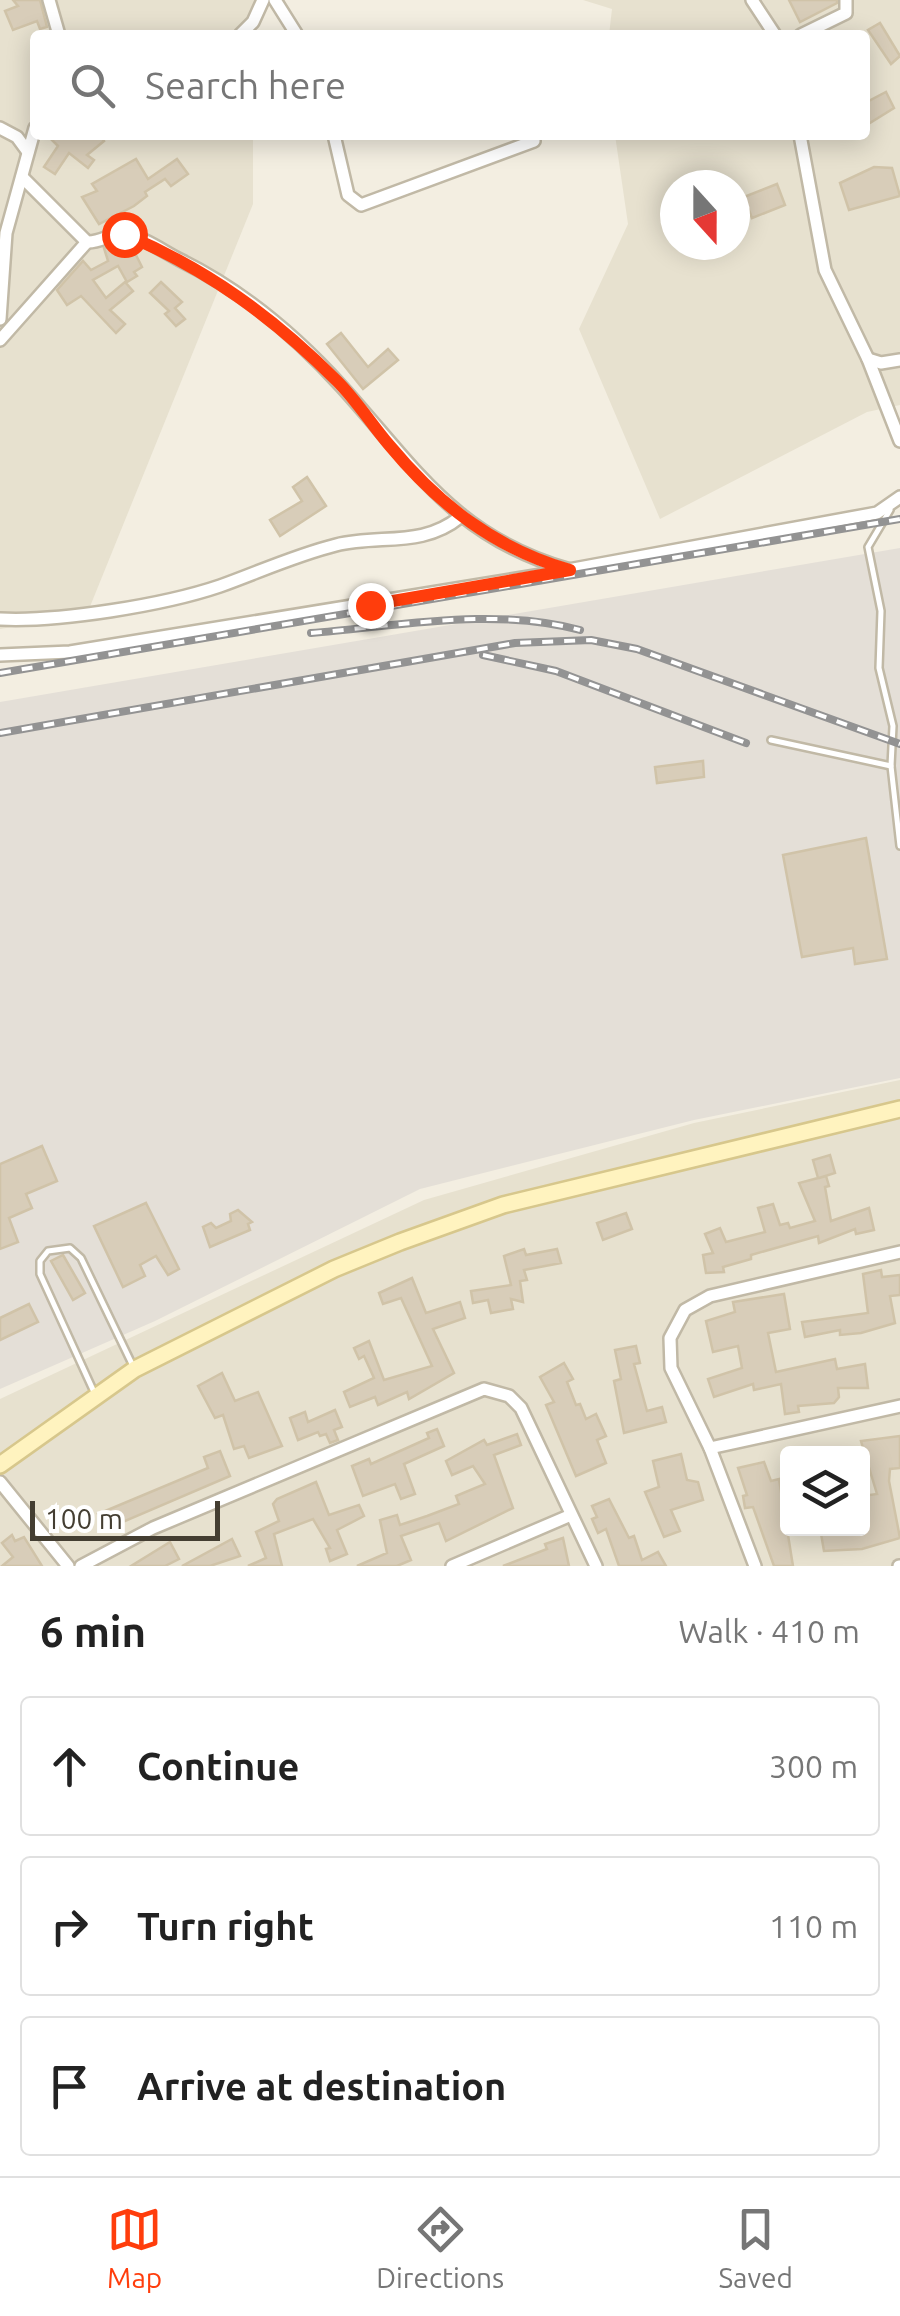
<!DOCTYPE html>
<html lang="en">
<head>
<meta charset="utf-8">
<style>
  :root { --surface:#fff; --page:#f6f6f6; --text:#222; --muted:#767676; --line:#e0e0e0; --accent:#ff3d0c }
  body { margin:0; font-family:Ubuntu,sans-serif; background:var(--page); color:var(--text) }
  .controls { position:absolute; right:30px; bottom:30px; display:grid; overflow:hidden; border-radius:10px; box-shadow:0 5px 25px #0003 }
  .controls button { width:90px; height:90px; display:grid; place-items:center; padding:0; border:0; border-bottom:2px solid var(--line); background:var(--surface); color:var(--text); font:50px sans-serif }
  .compass { position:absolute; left:660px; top:170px; width:90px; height:90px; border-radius:50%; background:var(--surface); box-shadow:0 5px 25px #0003; rotate:159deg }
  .scale { position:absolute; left:30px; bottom:25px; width:190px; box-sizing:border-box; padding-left:10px; border:5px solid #443e32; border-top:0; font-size:28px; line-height:35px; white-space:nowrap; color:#443e32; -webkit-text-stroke:8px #fff; paint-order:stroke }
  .stop { position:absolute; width:30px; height:30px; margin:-22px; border:8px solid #ff3d0c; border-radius:50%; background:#fff }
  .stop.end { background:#ff3d0c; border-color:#fff; box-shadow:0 2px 10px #0008 }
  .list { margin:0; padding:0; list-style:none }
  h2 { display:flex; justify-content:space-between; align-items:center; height:130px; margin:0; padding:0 40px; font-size:42px }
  h2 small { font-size:32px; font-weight:400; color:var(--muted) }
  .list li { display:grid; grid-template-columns:65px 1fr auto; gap:30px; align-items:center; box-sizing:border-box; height:140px; margin:0 20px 20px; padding:0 20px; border:2px solid var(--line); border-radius:10px }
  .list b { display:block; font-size:38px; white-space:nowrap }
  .list em { font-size:32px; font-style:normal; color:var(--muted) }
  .icon { flex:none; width:55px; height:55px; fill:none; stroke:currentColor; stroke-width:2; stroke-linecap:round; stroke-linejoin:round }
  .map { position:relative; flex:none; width:900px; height:1566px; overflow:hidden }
  .search { position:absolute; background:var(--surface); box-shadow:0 5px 25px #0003; left:30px; right:30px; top:30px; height:110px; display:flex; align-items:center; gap:25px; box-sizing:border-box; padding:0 35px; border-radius:10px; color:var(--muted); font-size:38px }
  .sheet { height:610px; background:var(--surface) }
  nav { display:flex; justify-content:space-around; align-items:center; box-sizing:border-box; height:140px; border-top:2px solid var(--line); background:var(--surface); font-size:28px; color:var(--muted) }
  nav a { display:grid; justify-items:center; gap:5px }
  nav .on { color:var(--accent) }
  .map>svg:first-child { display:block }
  .residential { fill:#e7e1cf; fill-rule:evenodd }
  .industrial { fill:#e4dfd7 }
  .building { fill:#d8cdb9; stroke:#d0c3a8; stroke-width:2.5 }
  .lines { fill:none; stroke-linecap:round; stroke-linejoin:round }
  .lane-casing { stroke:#c1b9a6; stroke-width:10 }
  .street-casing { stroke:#c1b9a6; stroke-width:16 }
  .secondary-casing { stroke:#d7c78c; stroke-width:20 }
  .lane { stroke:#fff; stroke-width:5 }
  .street { stroke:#fff; stroke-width:11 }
  .secondary { stroke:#fff3bf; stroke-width:15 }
  .rail-casing { stroke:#939393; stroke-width:8 }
  .rail { stroke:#fff; stroke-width:4; stroke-dasharray:11; stroke-linecap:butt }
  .route { stroke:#ff3d0c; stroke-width:12 }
</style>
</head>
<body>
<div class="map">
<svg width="900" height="1566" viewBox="0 0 900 1566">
  <rect width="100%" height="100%" fill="#f3eee1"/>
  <g class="residential">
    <path d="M 0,0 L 254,0 L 254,35 L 35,35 L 35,135 L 253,135 L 253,204 L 87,614 L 0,629 Z"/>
    <path d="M 583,0 L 900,0 L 900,405 L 867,412 L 660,519 L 579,329 L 628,224 L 615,135 L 865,135 L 865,35 L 609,35 L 612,9 ZM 675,185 L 735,185 L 735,245 L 675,245 Z"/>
    <path d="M 900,1080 L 900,1566 L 0,1566 L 0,1399 L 424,1200 L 694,1123 ZM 788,1454 L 862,1454 L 862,1528 L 788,1528 Z"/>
  </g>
  <path class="industrial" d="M 900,548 L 900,1078 L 694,1120 L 420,1189 L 155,1321 L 0,1389 L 0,702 Z"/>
  <g class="building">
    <path d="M 13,0 L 40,0 L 47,27 L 40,29 L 37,21 L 13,30 L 5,11 L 18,6 Z"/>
    <path d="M 789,0 L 837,0 L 837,3 L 800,22 Z"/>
    <path d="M 880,23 L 900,56 L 891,64 L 868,30 Z"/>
    <path d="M 886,92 L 894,108 L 865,126 L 865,103 Z"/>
    <path d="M 47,135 L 99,135 L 104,141 L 87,155 L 94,160 L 88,168 L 69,153 L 55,174 L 44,167 L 58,146 Z"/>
    <path d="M 136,159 L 148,179 L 177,159 L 188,174 L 171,186 L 165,179 L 145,192 L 147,196 L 134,206 L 99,224 L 82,197 L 97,191 L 92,184 Z"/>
    <path d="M 874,167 L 892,168 L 900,196 L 849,210 L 840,183 Z"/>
    <path d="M 777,184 L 785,205 L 752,218 L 744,197 Z"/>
    <path d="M 120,243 L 130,245 L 136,255 L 142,267 L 134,272 L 137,276 L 127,282 L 118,266 L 93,280 L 106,298 L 125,282 L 133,291 L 110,310 L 125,324 L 116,333 L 81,296 L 67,305 L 57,290 L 83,261 L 91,270 L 108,261 L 104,248 Z"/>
    <path d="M 161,282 L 182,302 L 175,308 L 185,319 L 176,326 L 165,314 L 169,311 L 150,293 Z"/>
    <path d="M 341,333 L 368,367 L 388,349 L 398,360 L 363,389 L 327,344 Z"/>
    <path d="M 307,477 L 326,506 L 280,536 L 270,520 L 302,501 L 293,487 Z"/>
    <path d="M 703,761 L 704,777 L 657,783 L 655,767 Z"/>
    <path d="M 866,838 L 887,959 L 855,964 L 853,948 L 802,957 L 783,855 Z"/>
    <path d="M 42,1146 L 57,1181 L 26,1194 L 32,1208 L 9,1218 L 18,1242 L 0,1249 L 0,1164 Z"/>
    <path d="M 830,1155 L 835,1173 L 819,1178 L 826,1176 L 829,1186 L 825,1187 L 831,1221 L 869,1208 L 874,1230 L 856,1234 L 855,1229 L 819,1243 L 818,1236 L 751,1255 L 751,1259 L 723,1267 L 724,1272 L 706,1273 L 703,1255 L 713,1253 L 705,1234 L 720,1228 L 726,1242 L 765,1232 L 758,1208 L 773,1204 L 780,1225 L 788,1223 L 790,1228 L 815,1221 L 799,1183 L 818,1178 L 813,1160 Z"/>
    <path d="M 146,1203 L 179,1269 L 168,1275 L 156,1256 L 140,1265 L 145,1276 L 123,1287 L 94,1226 Z"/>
    <path d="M 238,1210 L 252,1222 L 248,1224 L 250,1230 L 210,1247 L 203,1227 L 211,1223 L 216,1228 L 231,1221 L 230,1214 Z"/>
    <path d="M 626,1213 L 632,1229 L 603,1240 L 597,1223 Z"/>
    <path d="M 524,1249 L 526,1255 L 557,1249 L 561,1263 L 524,1270 L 527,1280 L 520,1281 L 523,1302 L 511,1299 L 513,1309 L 491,1313 L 488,1300 L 473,1303 L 471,1291 L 511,1285 L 504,1256 Z"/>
    <path d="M 63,1255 L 85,1293 L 73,1300 L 51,1261 Z"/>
    <path d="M 881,1270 L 882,1277 L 900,1275 L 900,1295 L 890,1296 L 895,1323 L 861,1333 L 840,1335 L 840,1330 L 805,1337 L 802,1322 L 868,1313 L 863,1274 Z"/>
    <path d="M 412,1278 L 426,1313 L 460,1302 L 465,1318 L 433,1329 L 454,1373 L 409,1399 L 407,1392 L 378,1405 L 375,1397 L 350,1407 L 344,1392 L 374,1378 L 364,1356 L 359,1359 L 354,1348 L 369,1341 L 384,1380 L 432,1366 L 401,1298 L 383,1304 L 379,1293 Z"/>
    <path d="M 784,1294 L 790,1329 L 768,1333 L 776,1372 L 835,1359 L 837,1369 L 865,1364 L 868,1388 L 838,1388 L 839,1397 L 834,1403 L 798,1406 L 799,1412 L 785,1414 L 781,1384 L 754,1390 L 753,1384 L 714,1397 L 708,1379 L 742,1368 L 738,1346 L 713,1352 L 706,1321 L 735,1312 L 733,1302 Z"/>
    <path d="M 29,1304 L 38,1322 L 0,1340 L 0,1318 Z"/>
    <path d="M 636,1346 L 640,1363 L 634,1364 L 647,1411 L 662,1407 L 666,1422 L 624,1433 L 614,1381 L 621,1379 L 615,1350 Z"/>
    <path d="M 564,1363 L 573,1379 L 567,1382 L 576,1405 L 580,1404 L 586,1419 L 596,1414 L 606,1436 L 597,1440 L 606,1463 L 576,1476 L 546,1405 L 554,1402 L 540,1377 Z"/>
    <path d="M 222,1373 L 235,1401 L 258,1392 L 282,1446 L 249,1458 L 244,1446 L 234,1449 L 223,1415 L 215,1418 L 198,1386 Z"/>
    <path d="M 335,1410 L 342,1427 L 334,1430 L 338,1440 L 330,1443 L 326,1434 L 320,1436 L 318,1432 L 298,1440 L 290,1418 L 305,1412 L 308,1422 Z"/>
    <path d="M 437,1429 L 444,1446 L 404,1464 L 415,1494 L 401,1499 L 395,1484 L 363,1496 L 352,1466 L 369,1459 L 371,1464 L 429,1438 L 427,1433 Z"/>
    <path d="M 517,1434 L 521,1445 L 494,1455 L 513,1508 L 446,1541 L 439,1523 L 401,1536 L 411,1560 L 397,1566 L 357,1566 L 387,1553 L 380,1520 L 397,1515 L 400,1525 L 427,1516 L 459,1504 L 456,1496 L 485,1484 L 473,1466 L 452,1475 L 446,1461 L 484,1440 L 487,1445 Z"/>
    <path d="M 900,1436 L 900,1468 L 890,1469 L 889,1481 L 900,1538 L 862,1549 L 824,1551 L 820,1528 L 862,1528 L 862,1496 L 877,1494 L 861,1441 Z"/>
    <path d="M 220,1451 L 230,1476 L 104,1530 L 98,1514 L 208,1468 L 204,1457 Z"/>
    <path d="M 681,1454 L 687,1480 L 698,1482 L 703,1500 L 671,1510 L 680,1531 L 664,1537 L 645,1492 L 659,1487 L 653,1461 Z"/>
    <path d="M 764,1462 L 771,1481 L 779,1479 L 793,1566 L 774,1566 L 753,1507 L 745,1508 L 743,1496 L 747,1495 L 738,1468 Z"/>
    <path d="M 316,1482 L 329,1515 L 359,1505 L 364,1516 L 337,1530 L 347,1554 L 330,1561 L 326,1549 L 330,1548 L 313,1519 L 274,1534 L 282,1566 L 248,1566 L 266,1558 L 256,1532 L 279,1521 L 273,1504 L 277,1499 Z"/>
    <path d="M 609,1499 L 629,1538 L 634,1536 L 642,1560 L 658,1552 L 666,1566 L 619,1566 L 606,1529 L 598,1533 L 592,1519 L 597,1517 L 592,1506 Z"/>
    <path d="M 12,1535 L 15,1541 L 24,1537 L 42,1566 L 2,1566 L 13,1557 L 2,1543 Z"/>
    <path d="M 563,1538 L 569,1566 L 503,1566 L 547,1549 L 545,1544 Z"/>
    <path d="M 232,1539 L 240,1556 L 210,1566 L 182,1566 Z"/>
    <path d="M 170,1542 L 179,1559 L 165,1566 L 131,1566 Z"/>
  </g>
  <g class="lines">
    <g class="lane-casing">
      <g id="lane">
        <path d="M 890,510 L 868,547 L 881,611 L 879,668 L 893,726 L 891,766 L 900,846"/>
        <path d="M 771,740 L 891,766"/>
        <path d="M 94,1392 L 40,1274 L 40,1261 L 48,1251 L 70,1248 L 81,1258 L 133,1366"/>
      </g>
    </g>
    <g class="street-casing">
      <g id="street">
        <path d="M 49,0 L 59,35"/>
        <path d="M 275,0 L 297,35"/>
        <path d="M 752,0 L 775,35"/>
        <path d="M 240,35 L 253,22 L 263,0"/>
        <path d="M 801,35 L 846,13 L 846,0"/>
        <path d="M 0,128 L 17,137 L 28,152"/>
        <path d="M 334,135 L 348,195 L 361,205 L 534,141"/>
        <path d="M 800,135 L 825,270 L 868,359 L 900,441"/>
        <path d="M 22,177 L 87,242 C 101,243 112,232 124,234 C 142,236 164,252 180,260 C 241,290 296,336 342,387 C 416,469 456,538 570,570"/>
        <path d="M 0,319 L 6,233 L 35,128"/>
        <path d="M 0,340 L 87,242"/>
        <path d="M 868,359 L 881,363 L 900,360"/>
        <path d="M 568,570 L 877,513 L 900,497"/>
        <path d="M 0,619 C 59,622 164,605 220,586 C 259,572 296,555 336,545 C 380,534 422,548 460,517"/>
        <path d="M 0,655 L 70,652 L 566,571"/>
        <path d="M 710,1448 L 900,1406"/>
        <path d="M 0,1482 L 68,1566"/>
        <path d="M 81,1566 L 153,1528 L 484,1389 L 509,1396 L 521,1408 L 596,1566"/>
        <path d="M 452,1566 L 571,1515"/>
        <path d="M 755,1566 L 710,1448 L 671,1368 L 670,1338 L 685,1310 L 710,1296 L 900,1252"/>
        <path d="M 899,1566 L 900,1566"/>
      </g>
    </g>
    <g class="secondary-casing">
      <path id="secondary" d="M 0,1465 L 135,1369 L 334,1269 L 400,1242 L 503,1205 L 900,1109"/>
    </g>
    <use href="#lane" class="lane"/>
    <use href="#street" class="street"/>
    <use href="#secondary" class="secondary"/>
    <g class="rail-casing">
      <g id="rail">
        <path d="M 311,633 C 399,626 494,607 580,630"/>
        <path d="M 483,655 L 556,671 L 746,743"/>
        <path d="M 0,673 L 900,519"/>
        <path d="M 0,733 L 515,643 L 591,640 L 637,649 L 900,744"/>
      </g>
    </g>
    <use href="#rail" class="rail"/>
  </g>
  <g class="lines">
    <path class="route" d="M 124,234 C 207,269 273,317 337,381 C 357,401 372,425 390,446 C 439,505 496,549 570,570 L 370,605"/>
  </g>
</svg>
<div class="controls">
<button><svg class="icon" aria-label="layers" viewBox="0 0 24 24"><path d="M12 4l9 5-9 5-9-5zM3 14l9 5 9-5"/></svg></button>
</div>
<svg class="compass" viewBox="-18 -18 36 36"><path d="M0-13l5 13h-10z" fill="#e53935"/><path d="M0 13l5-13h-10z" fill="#767676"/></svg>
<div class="scale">100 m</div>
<div class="stop" style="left:124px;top:234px"></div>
<div class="stop end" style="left:370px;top:605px"></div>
<div class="search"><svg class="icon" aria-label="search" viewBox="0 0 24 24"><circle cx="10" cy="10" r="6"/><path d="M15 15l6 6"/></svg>Search here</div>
</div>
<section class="sheet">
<h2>6 min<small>Walk · 410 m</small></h2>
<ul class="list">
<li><svg class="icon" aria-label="ahead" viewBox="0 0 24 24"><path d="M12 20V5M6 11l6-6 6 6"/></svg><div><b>Continue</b></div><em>300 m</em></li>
<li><svg class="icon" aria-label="right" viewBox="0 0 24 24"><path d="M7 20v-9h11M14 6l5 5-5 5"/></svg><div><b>Turn right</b></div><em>110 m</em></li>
<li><svg class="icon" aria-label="arrive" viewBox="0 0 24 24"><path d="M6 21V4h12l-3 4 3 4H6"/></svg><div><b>Arrive at destination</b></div></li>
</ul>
</section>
<nav>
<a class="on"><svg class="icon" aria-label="map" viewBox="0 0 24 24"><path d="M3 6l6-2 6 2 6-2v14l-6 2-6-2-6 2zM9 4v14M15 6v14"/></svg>Map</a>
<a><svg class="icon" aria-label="directions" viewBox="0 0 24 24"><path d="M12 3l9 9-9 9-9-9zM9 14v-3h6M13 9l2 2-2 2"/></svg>Directions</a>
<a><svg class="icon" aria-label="saved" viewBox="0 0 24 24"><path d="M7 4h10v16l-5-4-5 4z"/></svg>Saved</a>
</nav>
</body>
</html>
